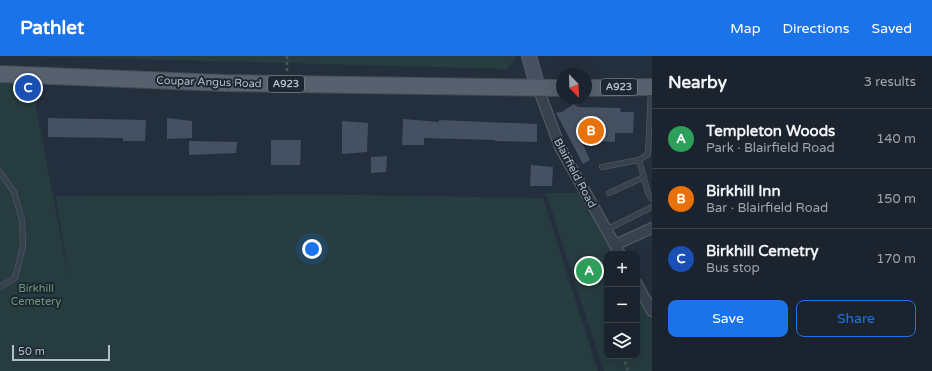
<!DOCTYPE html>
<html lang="en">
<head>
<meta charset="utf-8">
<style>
  :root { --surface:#1b232e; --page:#282f3a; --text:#f1f3f6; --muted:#a0a4aa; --line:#39404a; --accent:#1a73e8 }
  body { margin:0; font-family:"Varela Round",sans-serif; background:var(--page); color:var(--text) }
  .controls { position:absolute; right:12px; bottom:12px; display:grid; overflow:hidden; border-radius:8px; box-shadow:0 4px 16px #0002 }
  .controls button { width:36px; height:36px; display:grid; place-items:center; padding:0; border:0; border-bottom:1px solid var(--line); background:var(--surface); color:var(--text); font:20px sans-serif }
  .compass { position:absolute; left:556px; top:12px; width:36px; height:36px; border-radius:50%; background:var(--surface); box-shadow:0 4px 16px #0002; rotate:157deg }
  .scale { position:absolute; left:12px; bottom:10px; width:98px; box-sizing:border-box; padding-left:4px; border:2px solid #b4bcc9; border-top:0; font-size:11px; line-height:14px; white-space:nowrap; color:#b4bcc9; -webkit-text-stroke:3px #1d2633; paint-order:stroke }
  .you { position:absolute; left:312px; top:193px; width:14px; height:14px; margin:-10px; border:3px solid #fff; border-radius:50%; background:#1a73e8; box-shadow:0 0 0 6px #1a73e833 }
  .badge { display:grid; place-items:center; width:26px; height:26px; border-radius:50%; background:var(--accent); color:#fff; font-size:13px; font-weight:700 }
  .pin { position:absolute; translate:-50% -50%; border:2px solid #fff; box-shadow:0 1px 4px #0006 }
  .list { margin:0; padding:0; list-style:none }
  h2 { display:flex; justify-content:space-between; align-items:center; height:52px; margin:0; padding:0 16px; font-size:17px }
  h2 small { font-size:13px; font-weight:400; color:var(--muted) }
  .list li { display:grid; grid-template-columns:26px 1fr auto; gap:12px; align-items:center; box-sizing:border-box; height:60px; padding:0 16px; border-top:1px solid var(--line) }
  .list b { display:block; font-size:15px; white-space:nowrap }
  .list p { margin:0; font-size:13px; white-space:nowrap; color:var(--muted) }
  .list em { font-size:13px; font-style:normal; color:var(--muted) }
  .actions { display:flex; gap:8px; padding:12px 16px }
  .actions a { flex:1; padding:9px 0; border:1px solid var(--accent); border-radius:8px; text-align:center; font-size:14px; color:var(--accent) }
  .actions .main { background:var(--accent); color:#fff }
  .icon { flex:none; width:22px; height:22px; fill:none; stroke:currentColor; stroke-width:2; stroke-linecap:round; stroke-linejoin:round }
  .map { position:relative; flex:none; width:652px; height:315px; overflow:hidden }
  header { display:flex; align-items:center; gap:24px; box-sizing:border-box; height:56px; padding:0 20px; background:var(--accent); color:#fff }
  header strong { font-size:19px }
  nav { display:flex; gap:22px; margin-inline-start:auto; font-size:14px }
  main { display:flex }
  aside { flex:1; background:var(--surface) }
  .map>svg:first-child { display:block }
  .green { fill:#263c3f }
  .building { fill:#455162 }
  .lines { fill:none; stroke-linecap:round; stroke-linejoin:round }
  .lane-casing { stroke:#565f6c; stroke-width:6 }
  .street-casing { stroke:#565f6c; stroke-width:12 }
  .secondary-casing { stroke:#565f6c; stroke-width:16 }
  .primary-casing { stroke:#414a57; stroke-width:18 }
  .path { stroke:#44595c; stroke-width:2.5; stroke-dasharray:3 3; stroke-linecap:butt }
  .lane { stroke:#38414e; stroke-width:5 }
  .street { stroke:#38414e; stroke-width:10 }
  .secondary { stroke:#465061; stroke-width:14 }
  .primary { stroke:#56606e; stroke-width:16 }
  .labels { text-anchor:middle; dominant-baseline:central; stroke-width:4; stroke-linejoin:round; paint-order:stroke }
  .shield { fill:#1d2633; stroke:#878f9c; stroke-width:1 }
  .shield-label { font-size:10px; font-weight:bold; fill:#b4bcc9 }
  .street-label { font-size:11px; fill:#b4bcc9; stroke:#1d2633 }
  .park-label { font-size:11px; fill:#6b9a76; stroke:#1d2633 }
</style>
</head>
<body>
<header>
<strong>Pathlet</strong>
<nav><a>Map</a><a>Directions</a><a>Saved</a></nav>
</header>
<main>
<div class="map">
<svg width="652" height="315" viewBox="0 0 652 315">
  <rect width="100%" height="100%" fill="#242f3e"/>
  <g class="green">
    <path d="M 23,0 L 514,0 L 515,3 L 507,13 Z"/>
    <path d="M 31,26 L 68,219 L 56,140 L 360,139 L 543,142 L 598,315 L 0,315 L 0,27 Z"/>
    <path d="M 546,137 L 581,137 L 620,198 L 607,198 L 607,300 L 637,300 L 637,228 L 652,255 L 652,315 L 604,315 Z"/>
  </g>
  <g class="building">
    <path d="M 574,48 L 578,51 L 621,52 L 620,56 L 634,56 L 633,77 L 615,77 L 615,86 L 581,84 L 590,104 L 583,108 L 556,57 L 562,56 Z"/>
    <path d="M 48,62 L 146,64 L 145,85 L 123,85 L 123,82 L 48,81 Z"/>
    <path d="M 167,62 L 192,65 L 192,82 L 167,83 Z"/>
    <path d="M 403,63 L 439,66 L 439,64 L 537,68 L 537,86 L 495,85 L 495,84 L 424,82 L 424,89 L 402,89 Z"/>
    <path d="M 342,65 L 368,67 L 367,96 L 342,98 Z"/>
    <path d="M 271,84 L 301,84 L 300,109 L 271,109 Z"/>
    <path d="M 189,85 L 237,86 L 236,97 L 189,99 Z"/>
    <path d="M 387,100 L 386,116 L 371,117 L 371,101 Z"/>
    <path d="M 531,109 L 553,111 L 552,130 L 530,130 Z"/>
  </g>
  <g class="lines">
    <g class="lane-casing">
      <g id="lane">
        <path d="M 651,34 L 648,98 L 639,104 L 648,137 L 652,143"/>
        <path d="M 602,111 L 639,104"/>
        <path d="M 0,116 L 14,136 L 22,164 L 23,190 L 15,222 L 0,231"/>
        <path d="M 609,137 L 644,121"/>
        <path d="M 606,174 L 652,151"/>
      </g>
    </g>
    <g class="street-casing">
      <g id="street">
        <path d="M 538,32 L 560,91 L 620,198"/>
        <path d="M 615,189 L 652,172"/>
        <path d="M 637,228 L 652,255"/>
      </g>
    </g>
    <g class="secondary-casing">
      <path id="secondary" d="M 529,0 L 538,32"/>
    </g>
    <g class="primary-casing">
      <g id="primary">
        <path d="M 0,18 L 224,27 L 562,32"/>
        <path d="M 586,32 L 652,31"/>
      </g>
    </g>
    <g class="path">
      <path d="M 287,0 L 287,15"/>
      <path d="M 623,300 L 628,315"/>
    </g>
    <use href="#lane" class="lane"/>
    <use href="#street" class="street"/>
    <use href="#secondary" class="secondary"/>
    <use href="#primary" class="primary"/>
  </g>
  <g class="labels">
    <g class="shield">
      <rect x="268" y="20" width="36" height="16" rx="3"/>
      <rect x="601" y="23" width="36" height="16" rx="3"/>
    </g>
    <g class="shield-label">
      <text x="286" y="28">A923</text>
      <text x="619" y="31">A923</text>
    </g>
    <g class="street-label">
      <text transform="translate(209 26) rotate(2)">Coupar Angus Road</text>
      <text transform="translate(575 117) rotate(62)">Blairfield Road</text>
    </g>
    <g class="park-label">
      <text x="36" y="232">Birkhill<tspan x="36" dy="13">Cemetery</tspan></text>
    </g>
  </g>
</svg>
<div class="controls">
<button>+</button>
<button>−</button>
<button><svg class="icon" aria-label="layers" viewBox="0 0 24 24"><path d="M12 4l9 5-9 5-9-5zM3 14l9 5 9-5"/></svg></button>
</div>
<svg class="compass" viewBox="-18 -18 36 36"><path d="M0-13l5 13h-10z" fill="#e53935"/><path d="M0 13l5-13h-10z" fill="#a0a4aa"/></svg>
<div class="scale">50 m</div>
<div class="you"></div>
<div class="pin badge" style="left:589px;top:215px;background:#2e9e5b">A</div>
<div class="pin badge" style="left:591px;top:75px;background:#e8710a">B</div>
<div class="pin badge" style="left:28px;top:32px;background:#1a4fb4">C</div>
</div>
<aside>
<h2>Nearby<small>3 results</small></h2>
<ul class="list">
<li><span class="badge" style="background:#2e9e5b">A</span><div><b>Templeton Woods</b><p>Park · Blairfield Road</p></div><em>140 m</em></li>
<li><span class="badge" style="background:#e8710a">B</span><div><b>Birkhill Inn</b><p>Bar · Blairfield Road</p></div><em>150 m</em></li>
<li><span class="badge" style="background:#1a4fb4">C</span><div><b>Birkhill Cemetry</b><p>Bus stop</p></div><em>170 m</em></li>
</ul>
<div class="actions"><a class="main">Save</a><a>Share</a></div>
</aside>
</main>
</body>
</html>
